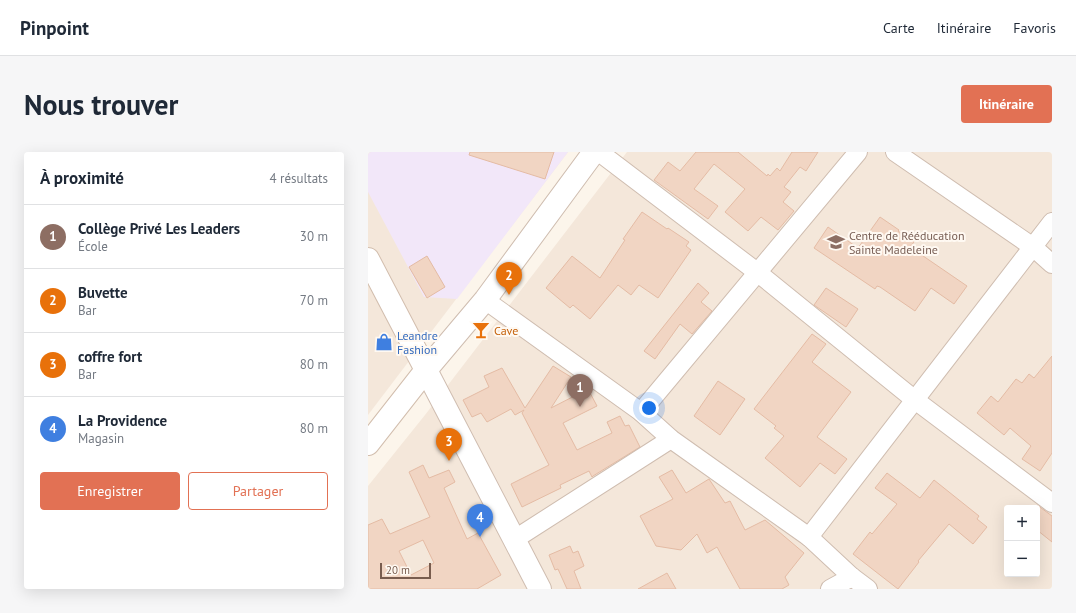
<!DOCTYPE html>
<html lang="fr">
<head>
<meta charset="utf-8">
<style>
  :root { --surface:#fff; --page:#f6f6f7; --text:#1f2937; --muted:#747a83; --line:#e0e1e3; --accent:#e27154 }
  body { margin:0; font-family:"PT Sans",sans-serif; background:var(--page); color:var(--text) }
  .controls { position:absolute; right:12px; bottom:12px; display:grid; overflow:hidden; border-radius:4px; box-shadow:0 4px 16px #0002 }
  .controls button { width:36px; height:36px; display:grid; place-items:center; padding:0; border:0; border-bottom:1px solid var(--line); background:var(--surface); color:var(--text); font:20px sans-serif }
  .scale { position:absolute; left:12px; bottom:10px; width:51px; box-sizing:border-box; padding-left:4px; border:2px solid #785c4e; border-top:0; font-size:11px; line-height:14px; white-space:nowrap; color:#785c4e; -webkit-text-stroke:3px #fff9f2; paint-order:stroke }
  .you { position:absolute; left:281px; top:256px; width:14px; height:14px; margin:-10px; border:3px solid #fff; border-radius:50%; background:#1a73e8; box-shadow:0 0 0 6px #1a73e833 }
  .badge { display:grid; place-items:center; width:26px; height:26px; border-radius:50%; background:var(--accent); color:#fff; font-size:13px; font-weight:700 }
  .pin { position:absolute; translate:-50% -33px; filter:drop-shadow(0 1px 2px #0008) }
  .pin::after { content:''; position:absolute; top:21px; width:14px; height:12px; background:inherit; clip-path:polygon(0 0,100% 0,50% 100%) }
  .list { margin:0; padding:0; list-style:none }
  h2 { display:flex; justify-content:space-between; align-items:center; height:52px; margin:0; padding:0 16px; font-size:17px }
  h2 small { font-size:13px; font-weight:400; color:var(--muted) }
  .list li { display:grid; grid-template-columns:26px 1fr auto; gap:12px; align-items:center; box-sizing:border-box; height:64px; padding:0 16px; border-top:1px solid var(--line) }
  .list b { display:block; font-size:15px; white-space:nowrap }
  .list p { margin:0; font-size:13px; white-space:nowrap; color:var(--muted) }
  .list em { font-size:13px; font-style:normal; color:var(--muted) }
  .actions { display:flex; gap:8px; padding:12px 16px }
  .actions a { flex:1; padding:9px 0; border:1px solid var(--accent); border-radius:4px; text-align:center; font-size:14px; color:var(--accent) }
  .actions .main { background:var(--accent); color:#fff }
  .map { position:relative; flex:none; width:684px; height:437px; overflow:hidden; border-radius:4px }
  header { display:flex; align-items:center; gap:24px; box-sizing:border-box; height:56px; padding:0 20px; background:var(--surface); border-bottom:1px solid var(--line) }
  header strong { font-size:19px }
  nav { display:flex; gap:22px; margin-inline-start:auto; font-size:14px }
  .intro { display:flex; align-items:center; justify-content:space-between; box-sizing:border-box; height:96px; padding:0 24px }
  h1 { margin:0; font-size:28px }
  .button { padding:10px 18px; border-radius:4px; background:var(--accent); color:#fff; font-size:14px; font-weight:700 }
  main { display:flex; gap:24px; padding:0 24px }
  aside { flex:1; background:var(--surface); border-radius:4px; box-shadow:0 4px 16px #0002 }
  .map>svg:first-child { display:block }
  .residential { fill:#f4e7da; fill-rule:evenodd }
  .education { fill:#f2e7f9 }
  .building { fill:#f1d5c3; stroke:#e4bba4; fill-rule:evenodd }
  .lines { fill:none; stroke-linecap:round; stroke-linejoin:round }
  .minor-casing { stroke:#cfbdb0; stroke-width:20 }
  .tertiary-casing { stroke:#cfbdb0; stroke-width:24 }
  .secondary-casing { stroke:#d2beae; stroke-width:24 }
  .minor { stroke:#fff; stroke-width:18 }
  .tertiary { stroke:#fff; stroke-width:22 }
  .secondary { stroke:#fff; stroke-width:22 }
  .labels { text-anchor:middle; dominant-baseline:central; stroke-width:4; stroke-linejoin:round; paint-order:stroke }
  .education-label { font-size:12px; fill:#785e54; stroke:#fff9f2; text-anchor:start }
  .food-label { font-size:12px; fill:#c56008; stroke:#fff9f2; text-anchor:start }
  .shop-label { font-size:12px; fill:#366cbe; stroke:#fff9f2; text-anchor:start }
</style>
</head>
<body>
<header>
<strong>Pinpoint</strong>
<nav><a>Carte</a><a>Itinéraire</a><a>Favoris</a></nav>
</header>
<div class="intro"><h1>Nous trouver</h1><a class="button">Itinéraire</a></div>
<main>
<aside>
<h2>À proximité<small>4 résultats</small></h2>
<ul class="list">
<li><span class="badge" style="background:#8d6e63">1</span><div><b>Collège Privé Les Leaders</b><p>École</p></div><em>30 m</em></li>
<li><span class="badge" style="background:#e8710a">2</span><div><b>Buvette</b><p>Bar</p></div><em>70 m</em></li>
<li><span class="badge" style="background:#e8710a">3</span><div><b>coffre fort</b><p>Bar</p></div><em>80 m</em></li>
<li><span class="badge" style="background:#3f7fe0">4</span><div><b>La Providence</b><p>Magasin</p></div><em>80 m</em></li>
</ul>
<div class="actions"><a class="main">Enregistrer</a><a>Partager</a></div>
</aside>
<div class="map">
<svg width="684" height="437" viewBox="0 0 684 437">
  <rect width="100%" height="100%" fill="#fcf5eb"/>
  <g class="residential">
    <path d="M 0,0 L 200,0 L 0,263 Z"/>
    <path d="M 259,0 L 684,0 L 684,437 L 0,437 L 0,334 L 57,263 ZM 639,356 L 669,356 L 669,422 L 639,422 Z"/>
  </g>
  <path class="education" d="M 0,0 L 200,0 L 89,147 L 56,145 L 0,40 Z"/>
  <g class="building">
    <path d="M 102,0 L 186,0 L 177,27 L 101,3 Z"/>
    <path d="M 328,0 L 370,0 L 399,24 L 400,22 L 402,24 L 409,16 L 412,19 L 424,0 L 450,0 L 438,19 L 432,15 L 416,35 L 423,40 L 415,50 L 426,59 L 410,78 L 393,65 L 380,79 L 357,60 L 377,37 L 346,12 L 326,37 L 350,54 L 340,67 L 286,28 L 300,10 L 312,19 Z"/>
    <path d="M 274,60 L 299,77 L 300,76 L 321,90 L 318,94 L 323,98 L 290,146 L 271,133 L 263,143 L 250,133 L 222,167 L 205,153 L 202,156 L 178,136 L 204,104 L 232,126 L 257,88 L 255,87 Z"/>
    <path d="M 512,65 L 531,78 L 530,79 L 546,90 L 542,95 L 599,134 L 586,152 L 563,136 L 547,159 L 512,135 L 509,134 L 507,137 L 446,96 L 460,75 L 490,96 Z"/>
    <path d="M 59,104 L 77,135 L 59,146 L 41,115 Z"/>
    <path d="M 330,131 L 341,141 L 333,150 L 344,159 L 324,182 L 312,172 L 287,207 L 276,199 Z"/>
    <path d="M 458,136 L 490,157 L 478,175 L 446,153 Z"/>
    <path d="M 444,182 L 458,192 L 444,210 L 483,240 L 449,285 L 479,307 L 467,322 L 452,311 L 432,335 L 397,306 L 416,284 L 406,276 L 408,274 L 386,257 Z"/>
    <path d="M 684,204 L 684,301 L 672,319 L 654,307 L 663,294 L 642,276 L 636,283 L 609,261 L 623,244 L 630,250 L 648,227 L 654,231 L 661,222 L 666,226 Z"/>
    <path d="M 185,214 L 203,225 L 183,256 L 220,237 L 229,254 L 195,271 L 209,298 L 244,281 L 239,270 L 252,264 L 257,274 L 261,273 L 272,295 L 225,324 L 224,325 L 221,319 L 192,333 L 193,336 L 154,355 L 143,332 L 181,313 L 154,261 L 156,258 L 147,263 L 143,257 L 119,270 L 113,261 L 104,265 L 95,248 L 121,235 L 116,224 L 134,216 L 157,256 Z"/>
    <path d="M 350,229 L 377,247 L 352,283 L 326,264 Z"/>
    <path d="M 55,313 L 61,326 L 81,318 L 87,330 L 76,336 L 99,387 L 110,381 L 133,423 L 109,437 L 0,437 L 0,373 L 14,367 L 22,382 L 62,365 L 41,320 ZM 55,388 L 66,411 L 43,423 L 31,399 Z"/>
    <path d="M 304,318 L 318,341 L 341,327 L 357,351 L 362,349 L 377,378 L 397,368 L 436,401 L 417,425 L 421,433 L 414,437 L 372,437 L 349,395 L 339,401 L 329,382 L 313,398 L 288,394 L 272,364 L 305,347 L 291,325 Z"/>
    <path d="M 519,321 L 552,346 L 566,328 L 611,364 L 609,367 L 619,375 L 605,392 L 581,372 L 550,409 L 551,410 L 530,437 L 485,402 L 502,380 L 504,382 L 529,352 L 507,336 Z"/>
    <path d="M 669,353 L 684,364 L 684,390 L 669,378 Z"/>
    <path d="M 202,394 L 205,401 L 210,399 L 216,414 L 206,419 L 213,437 L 199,437 L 190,417 L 187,418 L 181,403 Z"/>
    <path d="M 299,421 L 308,437 L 270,437 Z"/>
  </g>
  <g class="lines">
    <g class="minor-casing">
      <g id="minor">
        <path d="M 231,0 L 389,120 L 547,248 L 684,351"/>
        <path d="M 527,0 L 665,95 L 684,112"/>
        <path d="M 117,148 L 273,260 L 303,287 L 441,385 L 484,425 L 500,437"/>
        <path d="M 273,260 L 490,0"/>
        <path d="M 441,385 L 684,70"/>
        <path d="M 147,387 L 303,287"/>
        <path d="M 462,437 L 484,425"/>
      </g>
    </g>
    <g class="tertiary-casing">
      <path id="tertiary" d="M 172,437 L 58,218 L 117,148 L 226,0"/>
    </g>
    <g class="secondary-casing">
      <path id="secondary" d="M 0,107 L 58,218 L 0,292"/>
    </g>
    <use href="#minor" class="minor"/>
    <use href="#tertiary" class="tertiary"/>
    <use href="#secondary" class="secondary"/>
  </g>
  <defs>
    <g id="school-bare" transform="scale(1.38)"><path d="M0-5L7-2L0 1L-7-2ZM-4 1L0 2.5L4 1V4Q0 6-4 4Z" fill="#8d6e63" stroke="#fff9f2" stroke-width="2.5" paint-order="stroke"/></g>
    <g id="bar-bare" transform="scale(1.38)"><path d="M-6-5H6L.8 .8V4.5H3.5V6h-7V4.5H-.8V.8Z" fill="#e8710a" stroke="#fff9f2" stroke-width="2.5" paint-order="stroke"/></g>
    <g id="shop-bare" transform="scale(1.38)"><path d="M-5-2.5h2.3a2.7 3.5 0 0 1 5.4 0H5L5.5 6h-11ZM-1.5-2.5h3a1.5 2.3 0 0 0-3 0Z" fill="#3f7fe0" stroke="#fff9f2" stroke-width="2.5" paint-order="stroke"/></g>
  </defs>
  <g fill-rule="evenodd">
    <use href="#school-bare" x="468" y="90"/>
    <use href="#bar-bare" x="113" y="178"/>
    <use href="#shop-bare" x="16" y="190"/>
  </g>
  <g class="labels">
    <g class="education-label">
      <text x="481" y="83">Centre de Rééducation<tspan x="481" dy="14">Sainte Madeleine</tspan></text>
    </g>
    <g class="food-label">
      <text x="126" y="178">Cave</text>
    </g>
    <g class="shop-label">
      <text x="29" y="183">Leandre<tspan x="29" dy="14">Fashion</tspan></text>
    </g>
  </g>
</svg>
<div class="controls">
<button>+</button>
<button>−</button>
</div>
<div class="scale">20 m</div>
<div class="you"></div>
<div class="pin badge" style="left:212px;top:255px;background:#8d6e63">1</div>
<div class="pin badge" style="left:141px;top:143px;background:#e8710a">2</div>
<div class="pin badge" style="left:81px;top:309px;background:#e8710a">3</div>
<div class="pin badge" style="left:112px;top:385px;background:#3f7fe0">4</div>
</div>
</main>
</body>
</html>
